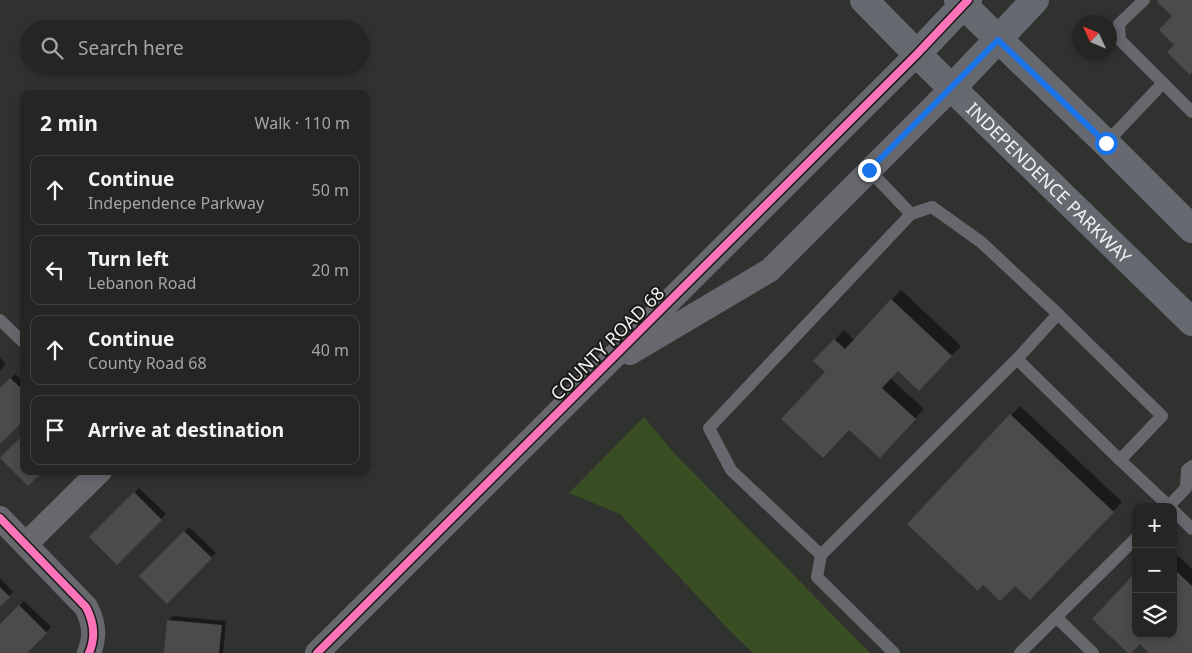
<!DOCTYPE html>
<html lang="en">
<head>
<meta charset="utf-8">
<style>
  :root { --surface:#242623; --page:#303230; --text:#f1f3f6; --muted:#a3a5a6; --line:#414341 }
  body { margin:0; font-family:"Noto Sans",sans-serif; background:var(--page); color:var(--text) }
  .controls { position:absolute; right:15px; bottom:15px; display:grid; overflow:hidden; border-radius:10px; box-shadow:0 2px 8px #0003 }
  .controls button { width:45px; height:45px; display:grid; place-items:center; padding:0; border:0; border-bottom:1px solid var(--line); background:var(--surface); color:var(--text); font:25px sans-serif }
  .compass { position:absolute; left:1072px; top:15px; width:45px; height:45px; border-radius:50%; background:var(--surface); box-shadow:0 2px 8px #0003; rotate:314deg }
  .stop { position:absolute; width:15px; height:15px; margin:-11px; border:4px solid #1a73e8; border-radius:50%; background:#fff }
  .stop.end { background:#1a73e8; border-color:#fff; box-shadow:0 1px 5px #0008 }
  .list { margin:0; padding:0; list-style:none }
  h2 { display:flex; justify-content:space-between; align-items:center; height:65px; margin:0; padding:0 20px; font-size:21px }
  h2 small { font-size:16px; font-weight:400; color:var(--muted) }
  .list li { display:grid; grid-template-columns:32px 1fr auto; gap:15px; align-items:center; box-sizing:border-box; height:70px; margin:0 10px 10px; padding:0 10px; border:1px solid var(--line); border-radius:10px }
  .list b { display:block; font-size:19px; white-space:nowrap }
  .list p { margin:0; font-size:16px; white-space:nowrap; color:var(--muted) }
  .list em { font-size:16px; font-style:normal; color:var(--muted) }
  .icon { flex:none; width:28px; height:28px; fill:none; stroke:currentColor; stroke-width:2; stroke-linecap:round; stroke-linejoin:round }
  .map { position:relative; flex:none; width:1192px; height:653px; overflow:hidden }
  .search { position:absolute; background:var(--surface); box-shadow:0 2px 8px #0003; left:20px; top:20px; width:350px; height:55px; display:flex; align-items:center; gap:12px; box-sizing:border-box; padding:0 18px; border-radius:28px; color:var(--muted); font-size:19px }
  .panel { position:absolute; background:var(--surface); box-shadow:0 2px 8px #0003; left:20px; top:90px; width:350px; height:385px; border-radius:10px }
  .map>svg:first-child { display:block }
  .green { fill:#394e23 }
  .shadow { fill:#0007 }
  .building { fill:#4b4c4a }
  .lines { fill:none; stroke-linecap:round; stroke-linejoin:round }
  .lane { stroke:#66686e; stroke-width:12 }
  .street { stroke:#66686e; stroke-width:24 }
  .secondary { stroke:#676970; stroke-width:28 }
  .cycleway-casing { stroke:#191a18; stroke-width:11 }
  .cycleway { stroke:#fb73b8; stroke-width:8 }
  .route { stroke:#1a73e8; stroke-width:6 }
  .labels { text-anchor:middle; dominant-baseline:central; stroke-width:4; stroke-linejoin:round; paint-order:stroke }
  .street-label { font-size:18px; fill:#f0f2ef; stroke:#191a18 }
</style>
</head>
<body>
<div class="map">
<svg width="1192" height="653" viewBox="0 0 1192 653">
  <rect width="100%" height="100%" fill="#30322f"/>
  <path class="green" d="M 644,417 L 674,453 L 870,653 L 753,653 L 731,632 L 620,514 L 569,493 Z"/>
  <g class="shadow">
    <path d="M 901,290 L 961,346 L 928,380 L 898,369 L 890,378 L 924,409 L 889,447 L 850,428 L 827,372 L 815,361 L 844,330 L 854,340 Z"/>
    <path d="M 0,358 L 6,364 L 0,371 Z"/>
    <path d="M 15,374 L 24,382 L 24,418 L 0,443 L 0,390 Z"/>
    <path d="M 1020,406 L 1122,502 L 1039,589 L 1015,584 L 984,584 L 909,524 Z"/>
    <path d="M 139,488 L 166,514 L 117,563 L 90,537 Z"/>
    <path d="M 189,527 L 216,553 L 167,602 L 141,576 Z"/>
    <path d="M 1173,551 L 1192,569 L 1192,653 L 1151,653 L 1140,643 L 1130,653 L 1136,634 L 1173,634 Z"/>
    <path d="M 0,578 L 13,592 L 0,605 Z"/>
    <path d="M 24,601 L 51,627 L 26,653 L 0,653 L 0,626 Z"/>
    <path d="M 173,616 L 226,621 L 223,653 L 165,653 L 168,621 Z"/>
  </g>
  <g class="building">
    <path d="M 1158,0 L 1192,0 L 1192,72 L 1190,75 L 1167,52 L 1174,45 L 1159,30 L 1172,16 L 1157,2 Z"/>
    <path d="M 891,299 L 952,356 L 919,391 L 898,371 L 882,388 L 916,419 L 880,458 L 849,430 L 823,458 L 781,419 L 825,372 L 813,361 L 834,339 L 845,349 Z"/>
    <path d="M 10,378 L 24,391 L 24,420 L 0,444 L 0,388 Z"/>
    <path d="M 1010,414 L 1114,512 L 1030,600 L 1015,586 L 1000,601 L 983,585 L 978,591 L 907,524 Z"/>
    <path d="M 24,434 L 24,471 L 43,471 L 28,486 L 0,458 Z"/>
    <path d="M 134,492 L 162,520 L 117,565 L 89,537 Z"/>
    <path d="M 184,531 L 212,558 L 167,604 L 139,576 Z"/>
    <path d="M 1173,568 L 1192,586 L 1192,653 L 1149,653 L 1140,644 L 1131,653 L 1128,653 L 1092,619 L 1136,572 L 1136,634 L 1173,634 Z"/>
    <path d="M 0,587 L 10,597 L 0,607 Z"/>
    <path d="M 19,605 L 47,633 L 27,653 L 0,653 L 0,624 Z"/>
    <path d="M 167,620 L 222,625 L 219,653 L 164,653 Z"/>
  </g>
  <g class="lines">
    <g class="lane">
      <path d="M 1144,0 L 1119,24 L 1120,40 L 1163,83"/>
      <path d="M 1106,143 L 1163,83 L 1192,112"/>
      <path d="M 911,214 L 932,207 L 981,242 L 1058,314"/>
      <path d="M 0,320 L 24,343"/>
      <path d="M 1017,359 L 1120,460"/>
      <path d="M 1168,507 L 1186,488 L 1187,470 L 1192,466"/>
      <path d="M 1173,510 L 1192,529"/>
      <path d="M 821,555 L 731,470 L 709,428 L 911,214 L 869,170"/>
      <path d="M 1056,617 L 1093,653"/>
      <path d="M 894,653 L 817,577 L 821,555 L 1017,359 L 1058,314 L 1162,416 L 1120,460 L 1170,507"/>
      <path d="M 1020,653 L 1136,538"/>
    </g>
    <g class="street">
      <path d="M 630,353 L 770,270 L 952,88"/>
      <path d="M 0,518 L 86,607 C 94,622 96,637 89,653"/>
      <path d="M 26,544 L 100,471"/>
      <path d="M 317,653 L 917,54"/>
    </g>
    <g class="secondary">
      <path id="s1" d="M 864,0 L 917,54 L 1192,322"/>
      <path d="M 958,0 L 1106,143 L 1192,229"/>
      <path d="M 917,54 L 968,0"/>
      <path d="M 952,88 L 1035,0"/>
    </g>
    <g class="cycleway-casing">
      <g id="cycleway">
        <path d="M 0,518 L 86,607 C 94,622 96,637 89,653"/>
        <path d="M 317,653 L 917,54 L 968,0"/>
      </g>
    </g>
    <use href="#cycleway" class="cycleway"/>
  </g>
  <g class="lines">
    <path class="route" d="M 869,170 L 998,40 L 1106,143"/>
  </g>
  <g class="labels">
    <g class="street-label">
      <text stroke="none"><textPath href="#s1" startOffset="260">INDEPENDENCE PARKWAY</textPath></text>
      <text transform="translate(607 343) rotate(-45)">COUNTY ROAD 68</text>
    </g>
  </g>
</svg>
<div class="controls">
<button>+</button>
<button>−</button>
<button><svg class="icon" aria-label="layers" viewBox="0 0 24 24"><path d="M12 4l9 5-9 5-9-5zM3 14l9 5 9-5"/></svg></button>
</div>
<svg class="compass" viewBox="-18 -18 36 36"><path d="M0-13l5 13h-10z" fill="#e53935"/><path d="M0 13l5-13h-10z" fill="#a3a5a6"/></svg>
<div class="stop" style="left:1106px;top:143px"></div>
<div class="stop end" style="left:869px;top:170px"></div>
<div class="search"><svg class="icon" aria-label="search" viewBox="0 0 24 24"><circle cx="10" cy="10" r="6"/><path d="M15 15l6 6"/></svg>Search here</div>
<section class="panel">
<h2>2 min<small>Walk · 110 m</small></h2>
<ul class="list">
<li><svg class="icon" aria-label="ahead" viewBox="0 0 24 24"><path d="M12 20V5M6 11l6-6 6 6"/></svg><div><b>Continue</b><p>Independence Parkway</p></div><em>50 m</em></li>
<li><svg class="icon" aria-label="left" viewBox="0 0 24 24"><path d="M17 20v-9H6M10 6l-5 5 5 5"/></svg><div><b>Turn left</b><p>Lebanon Road</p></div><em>20 m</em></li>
<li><svg class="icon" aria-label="ahead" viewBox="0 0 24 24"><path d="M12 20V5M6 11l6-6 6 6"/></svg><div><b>Continue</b><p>County Road 68</p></div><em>40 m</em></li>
<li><svg class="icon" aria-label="arrive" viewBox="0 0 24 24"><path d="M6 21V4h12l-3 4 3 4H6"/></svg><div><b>Arrive at destination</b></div></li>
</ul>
</section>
</div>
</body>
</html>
